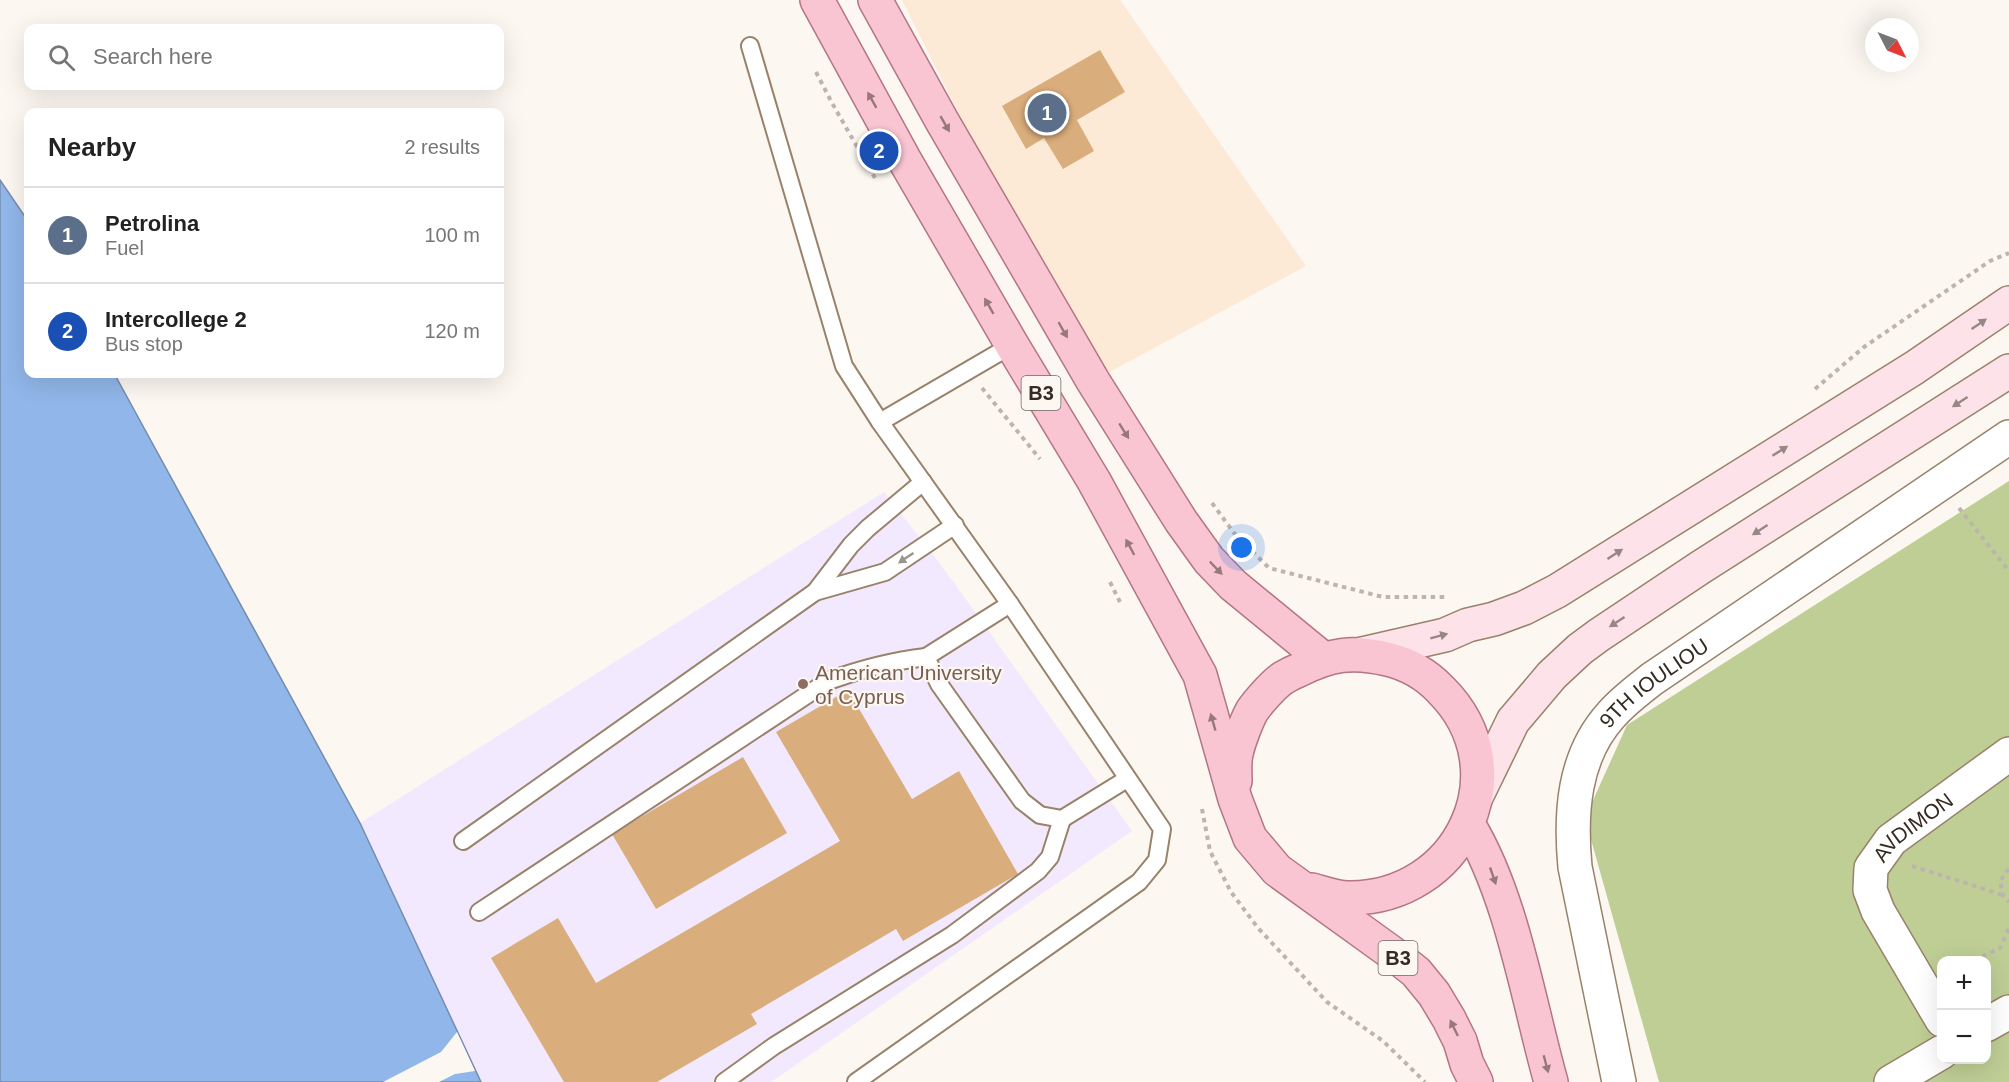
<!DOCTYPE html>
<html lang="en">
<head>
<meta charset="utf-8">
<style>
  :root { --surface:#fff; --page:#f6f6f6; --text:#222; --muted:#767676; --line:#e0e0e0; --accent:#377c6f }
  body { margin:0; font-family:Arial,sans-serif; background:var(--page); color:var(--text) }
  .controls { position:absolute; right:18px; bottom:18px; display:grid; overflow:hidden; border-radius:12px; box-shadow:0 6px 24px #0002 }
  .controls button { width:54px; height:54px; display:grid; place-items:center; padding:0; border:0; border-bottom:2px solid var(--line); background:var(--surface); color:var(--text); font:30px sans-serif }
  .compass { position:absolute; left:1865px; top:18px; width:54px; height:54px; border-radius:50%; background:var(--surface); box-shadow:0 6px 24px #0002; rotate:132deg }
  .you { position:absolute; left:1242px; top:548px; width:21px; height:21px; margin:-15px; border:4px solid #fff; border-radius:50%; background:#1a73e8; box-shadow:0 0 0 9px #1a73e833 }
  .badge { display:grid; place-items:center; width:39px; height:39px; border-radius:50%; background:var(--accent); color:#fff; font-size:20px; font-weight:700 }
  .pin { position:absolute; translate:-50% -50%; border:3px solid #fff; box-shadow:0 2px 6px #0006 }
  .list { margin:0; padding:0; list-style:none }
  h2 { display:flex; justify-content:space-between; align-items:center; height:78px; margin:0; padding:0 24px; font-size:26px }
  h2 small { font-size:20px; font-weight:400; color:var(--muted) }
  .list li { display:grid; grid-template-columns:39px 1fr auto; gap:18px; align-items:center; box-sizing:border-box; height:96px; padding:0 24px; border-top:2px solid var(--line) }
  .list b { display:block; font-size:22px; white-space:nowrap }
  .list p { margin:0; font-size:20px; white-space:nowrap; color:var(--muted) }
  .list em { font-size:20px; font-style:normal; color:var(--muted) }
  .icon { flex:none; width:33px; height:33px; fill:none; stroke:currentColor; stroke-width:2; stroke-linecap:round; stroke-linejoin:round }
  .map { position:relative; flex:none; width:2009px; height:1082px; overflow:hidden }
  .search { position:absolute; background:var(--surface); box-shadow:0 6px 24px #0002; left:24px; top:24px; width:480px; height:66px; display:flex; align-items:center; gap:15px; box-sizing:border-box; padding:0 21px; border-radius:12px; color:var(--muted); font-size:22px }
  .panel { position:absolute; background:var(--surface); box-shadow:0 6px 24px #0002; left:24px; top:108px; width:480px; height:270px; border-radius:12px }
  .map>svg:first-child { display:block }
  .built { fill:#fce9d6 }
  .education { fill:#f2e9fe }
  .green { fill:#bece95; fill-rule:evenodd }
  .water { fill:#91b6e9; stroke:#758cad; stroke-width:1.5 }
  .pier { fill:#fcf7f1 }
  .building { fill:#daad7c }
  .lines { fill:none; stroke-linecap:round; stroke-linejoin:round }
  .lane-casing { stroke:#99826a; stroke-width:20 }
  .street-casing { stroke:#99826a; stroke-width:36 }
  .secondary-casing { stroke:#99826a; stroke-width:36 }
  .primary-casing { stroke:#b37682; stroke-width:36 }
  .path { stroke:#bcb5ae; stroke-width:4; stroke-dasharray:4.5 4.5; stroke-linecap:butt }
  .lane { stroke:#fff; stroke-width:16 }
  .street { stroke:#fff; stroke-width:33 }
  .secondary { stroke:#fde2e9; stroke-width:33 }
  .primary { stroke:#fac5d3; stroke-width:33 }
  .oneway { fill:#98787a }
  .oneway2 { fill:#998686 }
  .oneway3 { fill:#9a9590 }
  .education-dot { fill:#8d6e63; stroke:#fcf7f1; stroke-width:2 }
  .labels { text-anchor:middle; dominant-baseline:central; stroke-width:4.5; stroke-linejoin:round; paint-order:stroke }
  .shield { fill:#fcf7f1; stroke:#716860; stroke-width:1.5 }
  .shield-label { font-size:20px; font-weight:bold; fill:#352b22 }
  .education-label { font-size:21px; fill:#785e54; stroke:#fcf7f1; text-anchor:start }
  .street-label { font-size:21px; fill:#352b22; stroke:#fcf7f1 }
</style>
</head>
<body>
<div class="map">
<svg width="2009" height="1082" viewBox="0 0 2009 1082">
  <rect width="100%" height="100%" fill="#fcf7f1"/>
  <path class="built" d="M 902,0 L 1120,0 L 1306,266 L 1093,381 Z"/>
  <path class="education" d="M 884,492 L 944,569 L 1132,831 L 771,1082 L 481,1082 L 360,823 Z"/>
  <path class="green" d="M 2009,481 L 2009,1082 L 1659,1082 L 1585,818 L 1627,725 ZM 1942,960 L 1986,960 L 1986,1060 L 1942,1060 Z"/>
  <path class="water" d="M 0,180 L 28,221 L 28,374 L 115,375 L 360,823 L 481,1082 L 0,1082 Z"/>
  <path class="pier" d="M 457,1032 L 475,1071 L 455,1074 L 439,1082 L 383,1082 L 441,1052 Z"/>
  <g class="building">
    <path d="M 1100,50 L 1125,92 L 1077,120 L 1094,151 L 1063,169 L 1044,138 L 1026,149 L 1002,106 Z"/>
    <path d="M 848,690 L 912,799 L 959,771 L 1018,874 L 903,941 L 896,929 L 751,1014 L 757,1024 L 657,1082 L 564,1082 L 491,958 L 558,918 L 596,983 L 840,841 L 776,732 Z"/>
    <path d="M 743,757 L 787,833 L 656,909 L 612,834 Z"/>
  </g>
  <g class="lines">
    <g class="lane-casing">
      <g id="lane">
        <path d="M 750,46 L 844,366 L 880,422 L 1010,604 L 1162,829 L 1157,860 L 1139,882 L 856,1082"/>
        <path d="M 880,422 L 1012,345"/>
        <path d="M 815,592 L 885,572 L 955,525"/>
        <path d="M 926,657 L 1010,604"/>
        <path d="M 463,841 L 815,592 L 851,545 L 868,528 L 923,482"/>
        <path d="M 479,912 L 828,681 C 861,669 891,661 926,657 L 939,684 L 1022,801 L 1040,815 L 1062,819 L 1127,779"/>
        <path d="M 724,1082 L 774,1046 L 952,935 L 1038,871 L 1050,857 L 1062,819"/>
      </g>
    </g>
    <g class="street-casing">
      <g id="street">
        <path id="s1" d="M 1942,1020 L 1878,911 L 1870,890 L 1871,868 L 1891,840 L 2009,754"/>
        <path d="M 1986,1025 L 2009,1012"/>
        <path id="s2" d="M 1619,1082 L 1575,867 C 1570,814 1573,757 1611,715 C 1623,701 1638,690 1652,679 L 2009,437"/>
        <path d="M 1891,1082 L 1942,1052"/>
      </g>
    </g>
    <g class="secondary-casing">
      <g id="secondary">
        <path d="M 1362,654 L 1445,635 L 1468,625 L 1494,619 L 1524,608 L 1557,591 L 1914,368 L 2009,303"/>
        <path d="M 1477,795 L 1513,721 L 1552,675 L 1580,649 L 1599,635 L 1701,567 L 2009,371"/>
      </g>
    </g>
    <g class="primary-casing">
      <g id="primary">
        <path d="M 817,0 L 904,159 L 1012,345 L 1094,481 L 1200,675 L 1235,799 L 1250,838 L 1277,870 L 1392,953 L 1416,972 L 1434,994 L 1449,1019 L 1460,1041 L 1467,1064 L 1476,1082"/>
        <path d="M 875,0 L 942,121 L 1093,381 L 1181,521 L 1209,560 L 1233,585 L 1322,658"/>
        <path d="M 1235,781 C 1235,772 1234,762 1236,754 C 1238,743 1247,720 1252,711 C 1258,702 1274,684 1283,678 C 1288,675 1294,672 1299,670 C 1331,654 1352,651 1387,659 C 1408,664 1426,674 1441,690 C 1522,771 1459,900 1348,898 C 1336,898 1323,893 1312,890"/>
        <path d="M 1468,824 C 1512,896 1528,1000 1551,1082"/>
      </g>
    </g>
    <g class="path">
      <path d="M 816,72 L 832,103 L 875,178"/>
      <path d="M 982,388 L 1040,459"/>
      <path d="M 1815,389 L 1864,347 L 1990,261 L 2009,253"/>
      <path d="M 1212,503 L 1234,533 L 1269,568 L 1383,597 L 1448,597"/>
      <path d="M 1959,508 L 2009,571"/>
      <path d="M 1110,582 L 1120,602"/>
      <path d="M 1202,809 L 1210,851 L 1231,892 L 1258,928 L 1327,1002 L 1383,1041 L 1425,1082"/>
      <path d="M 1912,866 L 2003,895"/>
      <path d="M 2009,869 L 2000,881 L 2003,895 L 2009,902"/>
      <path d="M 1974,960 L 2000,948 L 2009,928"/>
    </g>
    <use href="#lane" class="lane"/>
    <use href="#street" class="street"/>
    <use href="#secondary" class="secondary"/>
    <use href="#primary" class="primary"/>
  </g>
  <defs><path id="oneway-solid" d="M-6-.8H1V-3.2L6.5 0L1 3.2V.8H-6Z" transform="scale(1.5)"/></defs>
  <g class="oneway">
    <use href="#oneway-solid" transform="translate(872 100) rotate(-119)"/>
    <use href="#oneway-solid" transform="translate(945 124) rotate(60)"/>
    <use href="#oneway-solid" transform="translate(989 306) rotate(-120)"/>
    <use href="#oneway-solid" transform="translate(1063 330) rotate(60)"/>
    <use href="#oneway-solid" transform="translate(1124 431) rotate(58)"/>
    <use href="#oneway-solid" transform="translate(1130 547) rotate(-118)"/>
    <use href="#oneway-solid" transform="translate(1216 568) rotate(46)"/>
    <use href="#oneway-solid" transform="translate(1213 722) rotate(-106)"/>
    <use href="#oneway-solid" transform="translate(1493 876) rotate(71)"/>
    <use href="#oneway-solid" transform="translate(1454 1028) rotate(-116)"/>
    <use href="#oneway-solid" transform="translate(1546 1064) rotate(75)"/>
  </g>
  <g class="oneway2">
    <use href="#oneway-solid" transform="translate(1979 324) rotate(-34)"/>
    <use href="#oneway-solid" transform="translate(1960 402) rotate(147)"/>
    <use href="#oneway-solid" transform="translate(1780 451) rotate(-32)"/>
    <use href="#oneway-solid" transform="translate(1760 530) rotate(147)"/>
    <use href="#oneway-solid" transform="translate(1615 554) rotate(-33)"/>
    <use href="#oneway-solid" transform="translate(1617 622) rotate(147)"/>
    <use href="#oneway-solid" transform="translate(1439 636) rotate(-15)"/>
  </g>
  <use class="oneway3" href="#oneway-solid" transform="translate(906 558) rotate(146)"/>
  <circle class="education-dot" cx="803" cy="684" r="6"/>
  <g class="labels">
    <g class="shield">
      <rect x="1021.5" y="376" width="39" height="34" rx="4.5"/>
      <rect x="1378.5" y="941" width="39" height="34" rx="4.5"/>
    </g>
    <g class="shield-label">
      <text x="1041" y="393">B3</text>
      <text x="1398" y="958">B3</text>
    </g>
    <g class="education-label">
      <text x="815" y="672">American University<tspan x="815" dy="24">of Cyprus</tspan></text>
    </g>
    <g class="street-label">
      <text stroke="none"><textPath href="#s2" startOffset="434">9TH IOULIOU</textPath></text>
      <text stroke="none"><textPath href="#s1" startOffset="230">AVDIMON</textPath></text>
    </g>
  </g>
</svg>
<div class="controls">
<button>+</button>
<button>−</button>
</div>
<svg class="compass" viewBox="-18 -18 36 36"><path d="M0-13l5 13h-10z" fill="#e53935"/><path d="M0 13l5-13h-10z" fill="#767676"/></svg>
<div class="you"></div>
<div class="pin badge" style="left:1047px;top:113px;background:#5c6f8a">1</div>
<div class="pin badge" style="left:879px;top:151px;background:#1a4fb4">2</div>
<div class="search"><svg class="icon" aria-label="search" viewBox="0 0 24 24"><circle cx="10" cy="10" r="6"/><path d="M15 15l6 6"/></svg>Search here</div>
<section class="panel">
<h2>Nearby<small>2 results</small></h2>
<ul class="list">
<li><span class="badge" style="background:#5c6f8a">1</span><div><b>Petrolina</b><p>Fuel</p></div><em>100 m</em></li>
<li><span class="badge" style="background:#1a4fb4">2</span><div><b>Intercollege 2</b><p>Bus stop</p></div><em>120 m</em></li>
</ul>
</section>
</div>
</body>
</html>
